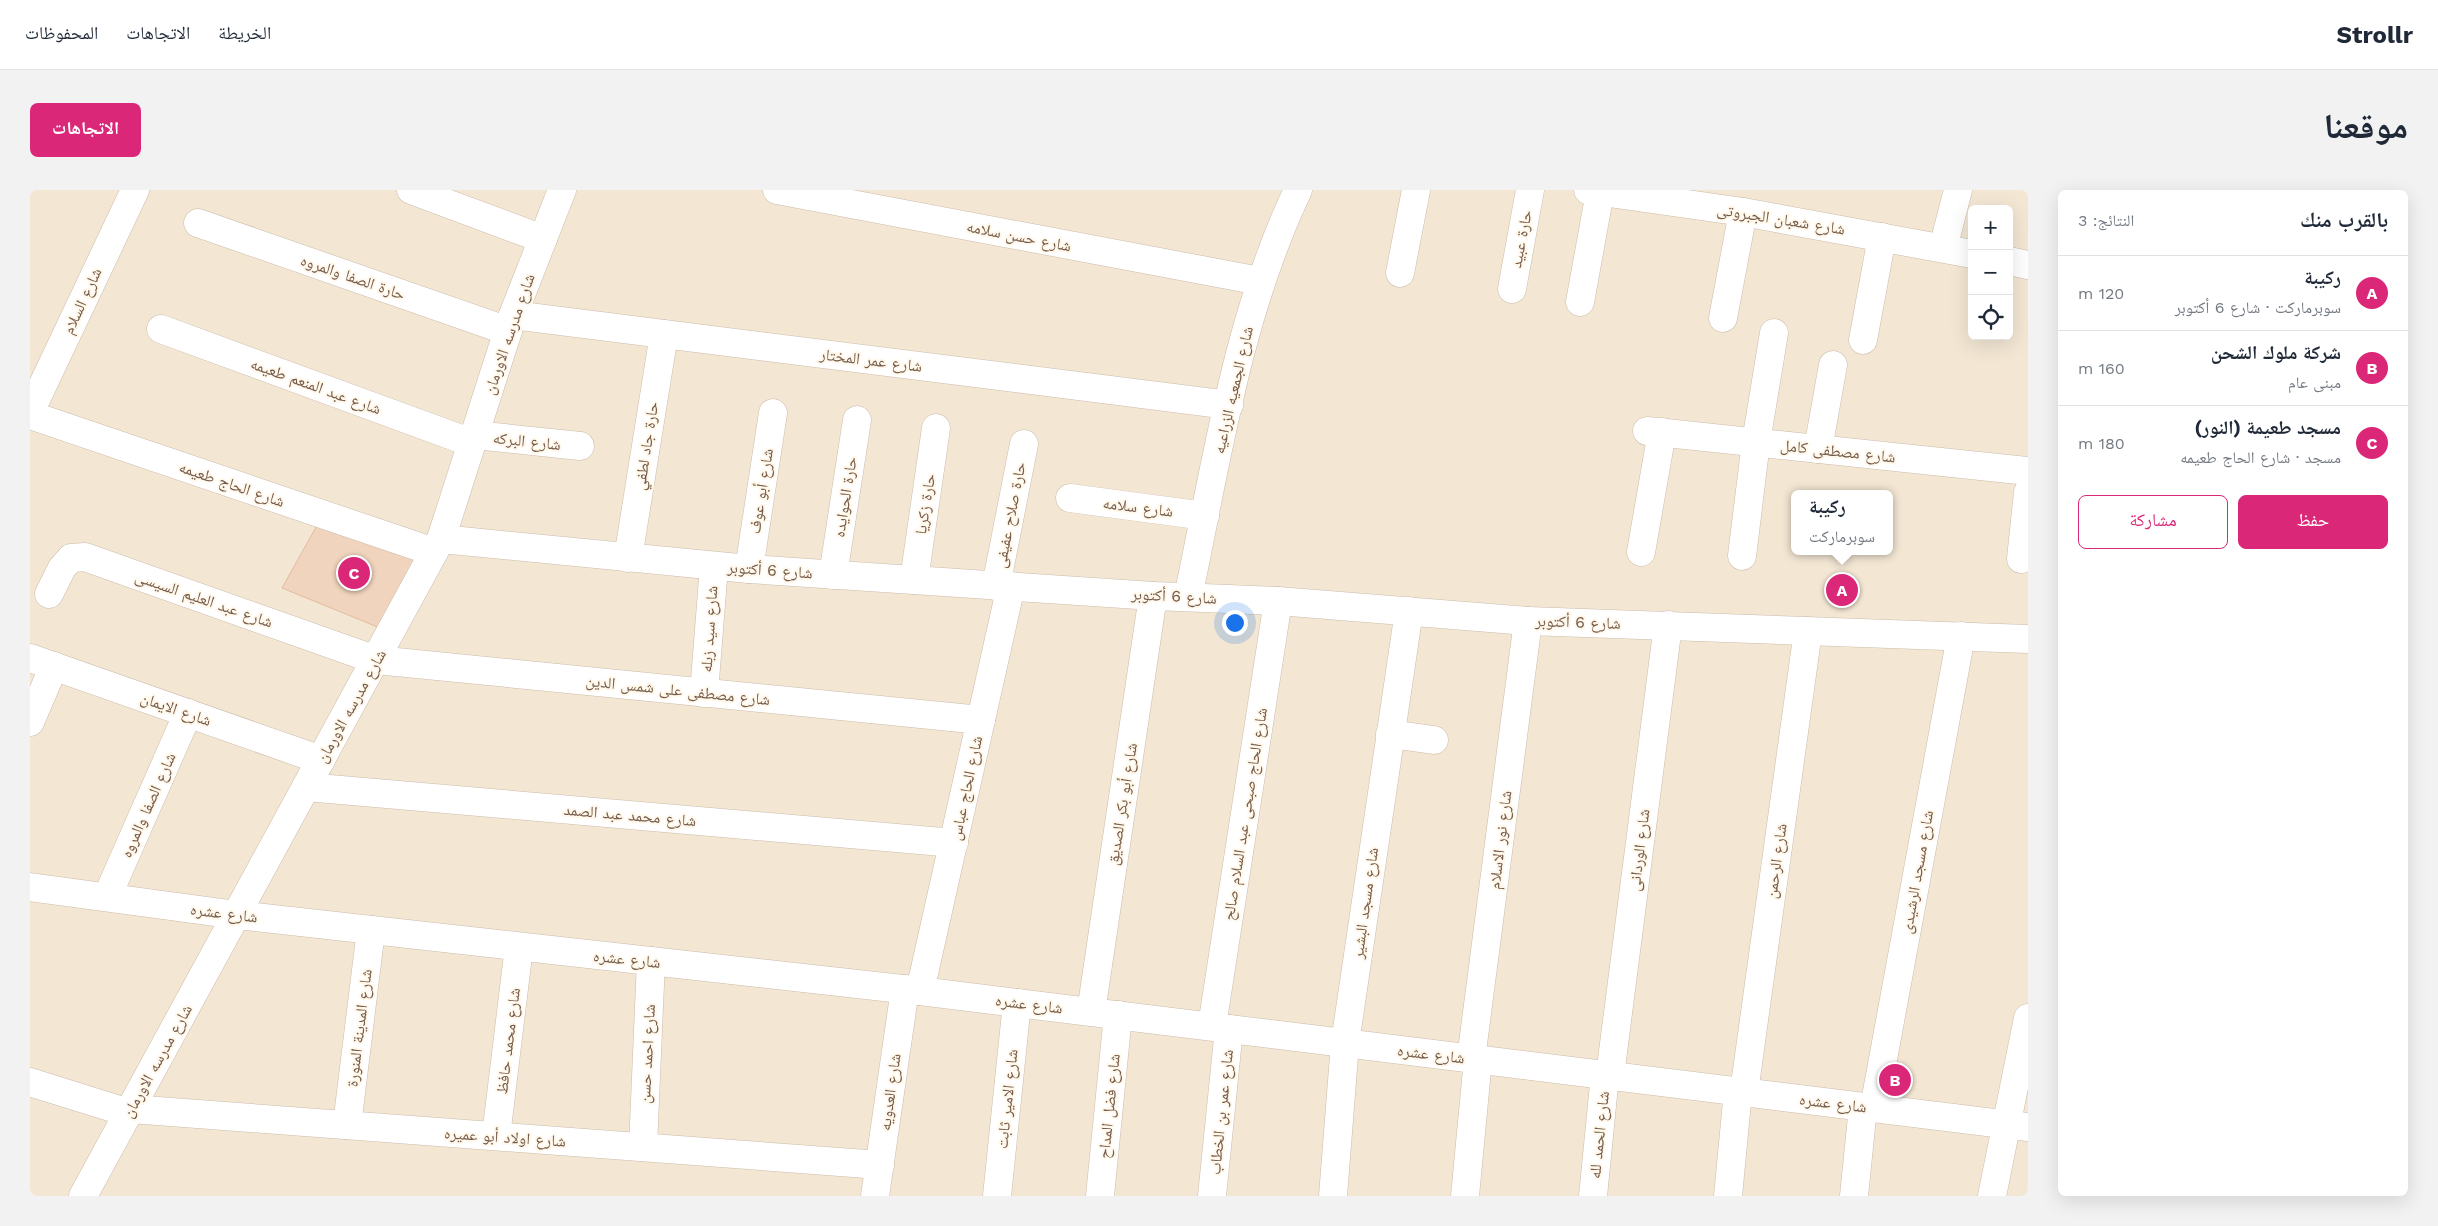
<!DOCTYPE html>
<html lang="ar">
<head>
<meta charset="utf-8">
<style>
  :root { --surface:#fff; --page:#f2f2f3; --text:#1f2937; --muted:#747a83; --line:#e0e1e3; --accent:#db2777 }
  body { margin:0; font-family:"Work Sans","Noto Naskh Arabic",sans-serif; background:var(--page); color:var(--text); direction:rtl }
  .controls { position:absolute; right:15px; top:15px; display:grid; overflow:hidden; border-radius:8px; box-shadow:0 5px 20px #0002 }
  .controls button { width:45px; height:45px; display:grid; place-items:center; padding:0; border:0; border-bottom:1px solid var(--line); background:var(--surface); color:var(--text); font:25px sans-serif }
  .you { position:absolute; left:1204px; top:432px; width:18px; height:18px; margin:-12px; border:4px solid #fff; border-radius:50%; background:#1a73e8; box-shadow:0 0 0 8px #1a73e833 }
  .badge { display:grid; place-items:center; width:32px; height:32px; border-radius:50%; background:var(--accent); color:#fff; font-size:16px; font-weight:700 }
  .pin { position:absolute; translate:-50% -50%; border:2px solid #fff; box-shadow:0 1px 5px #0006 }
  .popup { position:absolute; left:1761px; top:300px; width:102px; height:65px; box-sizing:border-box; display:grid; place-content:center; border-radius:8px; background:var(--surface); filter:drop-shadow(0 1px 4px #0005); font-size:16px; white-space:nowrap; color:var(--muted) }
  .popup b { font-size:19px; color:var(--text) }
  .popup::after { content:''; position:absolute; left:50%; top:100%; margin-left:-10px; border:10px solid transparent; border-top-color:var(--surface) }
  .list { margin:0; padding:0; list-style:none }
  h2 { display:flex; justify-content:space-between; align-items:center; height:65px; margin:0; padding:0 20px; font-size:21px }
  h2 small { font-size:16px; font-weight:400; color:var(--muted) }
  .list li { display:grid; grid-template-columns:32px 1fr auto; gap:15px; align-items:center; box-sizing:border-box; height:75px; padding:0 20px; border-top:1px solid var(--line) }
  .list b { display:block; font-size:19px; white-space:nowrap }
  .list p { margin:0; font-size:16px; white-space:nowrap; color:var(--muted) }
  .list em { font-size:16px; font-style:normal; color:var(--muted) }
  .actions { display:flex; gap:10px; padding:15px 20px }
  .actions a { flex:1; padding:11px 0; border:1px solid var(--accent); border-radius:8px; text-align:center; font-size:18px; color:var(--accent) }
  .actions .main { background:var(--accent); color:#fff }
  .icon { flex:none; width:28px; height:28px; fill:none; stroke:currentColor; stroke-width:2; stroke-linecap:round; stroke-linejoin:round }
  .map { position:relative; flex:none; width:1998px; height:1006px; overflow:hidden; direction:ltr; border-radius:8px }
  header { display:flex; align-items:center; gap:30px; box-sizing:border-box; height:70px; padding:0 25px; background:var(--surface); border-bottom:1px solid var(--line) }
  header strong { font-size:24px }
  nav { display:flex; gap:28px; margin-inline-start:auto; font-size:18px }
  .intro { display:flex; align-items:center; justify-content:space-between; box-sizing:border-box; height:120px; padding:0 30px }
  h1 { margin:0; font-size:35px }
  .button { padding:12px 22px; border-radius:8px; background:var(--accent); color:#fff; font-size:18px; font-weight:700 }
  main { display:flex; gap:30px; padding:0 30px }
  aside { flex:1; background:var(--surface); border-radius:8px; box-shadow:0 5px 20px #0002 }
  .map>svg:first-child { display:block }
  .residential { fill:#f3e6d3; fill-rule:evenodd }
  .building { fill:#f0d4bd; stroke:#e3bc9e }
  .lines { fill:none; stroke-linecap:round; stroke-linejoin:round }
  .minor-casing { stroke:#cdbcab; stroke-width:29 }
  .minor { stroke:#fff; stroke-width:28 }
  .labels { text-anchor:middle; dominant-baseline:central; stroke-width:4; stroke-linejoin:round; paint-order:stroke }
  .street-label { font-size:16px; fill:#745b4b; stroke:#fff8eb }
</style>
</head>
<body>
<header>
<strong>Strollr</strong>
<nav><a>الخريطة</a><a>الاتجاهات</a><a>المحفوظات</a></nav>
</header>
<div class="intro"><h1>موقعنا</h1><a class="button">الاتجاهات</a></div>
<main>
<aside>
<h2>بالقرب منك<small>النتائج: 3</small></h2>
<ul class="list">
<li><span class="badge">A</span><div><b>ركيبة</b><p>سوبرماركت · شارع 6 أكتوبر</p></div><em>120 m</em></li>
<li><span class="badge">B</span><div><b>شركة ملوك الشحن</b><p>مبنى عام</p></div><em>160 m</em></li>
<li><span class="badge">C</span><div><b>مسجد طعيمة (النور)</b><p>مسجد · شارع الحاج طعيمه</p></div><em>180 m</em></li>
</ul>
<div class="actions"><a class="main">حفظ</a><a>مشاركة</a></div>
</aside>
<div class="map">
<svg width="1998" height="1006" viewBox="0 0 1998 1006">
  <rect width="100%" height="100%" fill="#fcf4e5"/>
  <path class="residential" d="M 0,0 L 1998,0 L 1998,1006 L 0,1006 ZM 1942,19 L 1979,19 L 1979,146 L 1942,146 ZM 1764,304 L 1860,304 L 1860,361 L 1764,361 Z"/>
  <path class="building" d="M 290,330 L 397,367 L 355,440 L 252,398 Z"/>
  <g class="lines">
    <g class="minor-casing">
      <g id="minor">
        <path d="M 381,0 L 513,49"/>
        <path d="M 747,0 L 1230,91"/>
        <path d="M 1558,0 L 1713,22 L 1942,64"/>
        <path d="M 168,33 L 478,141"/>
        <path d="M 1913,58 L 1928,0"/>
        <path d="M 1979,71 L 1998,75"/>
        <path d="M 1370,83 L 1386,0"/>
        <path d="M 1482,99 L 1500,0"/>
        <path d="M 1550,112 L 1570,2"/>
        <path d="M 483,125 L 1199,215"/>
        <path d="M 1693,128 L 1713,22"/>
        <path d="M 131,139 L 442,253"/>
        <path d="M 1833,150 L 1852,47"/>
        <path d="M 0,222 L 105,0"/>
        <path d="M 0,225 L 404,362"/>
        <path d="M 1617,241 L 1998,281"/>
        <path d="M 445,245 L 550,256"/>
        <path d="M 1788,259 L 1803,175"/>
        <path d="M 1040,308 L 1175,326"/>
        <path d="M 411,349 L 719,379 L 1123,406 L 1248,411 L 1498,431 L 1998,449"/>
        <path d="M 1611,362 L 1632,242"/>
        <path d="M 1712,366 L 1726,252 L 1744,143"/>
        <path d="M 598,368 L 634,144"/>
        <path d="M 1991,369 L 1998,302"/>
        <path d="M 719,379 L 743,223"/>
        <path d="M 803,385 L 827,230"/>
        <path d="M 884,390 L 906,238"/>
        <path d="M 966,396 L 994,254"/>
        <path d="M 19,404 L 32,378 L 41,368 L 55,367 L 346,470 L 951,530"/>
        <path d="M 1158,407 C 1187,270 1207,128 1268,0"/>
        <path d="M 0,468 L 291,570"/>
        <path d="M 674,503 L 684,376"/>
        <path d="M 0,532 L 24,476"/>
        <path d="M 1360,544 L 1404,550"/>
        <path d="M 276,597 L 924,653"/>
        <path d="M 0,697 L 207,725 L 890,801 L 1998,937"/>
        <path d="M 77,707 L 158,523"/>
        <path d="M 890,801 L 981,396"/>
        <path d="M 1061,822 L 1123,406"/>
        <path d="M 1182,836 L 1248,411"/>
        <path d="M 1441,869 L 1498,431"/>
        <path d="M 1580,885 L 1638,435"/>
        <path d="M 0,892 L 99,923"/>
        <path d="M 1714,902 L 1778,441"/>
        <path d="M 1844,918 L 1931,446"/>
        <path d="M 101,919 L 850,975"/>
        <path d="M 317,935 L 341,740"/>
        <path d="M 466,946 L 489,757"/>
        <path d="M 613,957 L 621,771"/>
        <path d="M 53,1006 L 411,349 L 483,125 L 532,0"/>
        <path d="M 845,1006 L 875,799"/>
        <path d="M 967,1006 L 987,813"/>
        <path d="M 1070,1006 L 1088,825"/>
        <path d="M 1182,1006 L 1199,839"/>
        <path d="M 1303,1006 L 1315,853 L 1379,421"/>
        <path d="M 1435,1006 L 1448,869"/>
        <path d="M 1563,1006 L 1575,885"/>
        <path d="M 1698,1006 L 1708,901"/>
        <path d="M 1824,1006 L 1833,917"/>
        <path d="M 1962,1006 L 1998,828"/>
      </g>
    </g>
    <use href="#minor" class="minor"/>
  </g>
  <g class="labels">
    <g class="street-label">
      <text transform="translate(1751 29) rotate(9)">شارع شعبان الجبروتى</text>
      <text transform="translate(989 46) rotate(11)">شارع حسن سلامه</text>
      <text transform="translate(1491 49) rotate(-79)">حارة عبيد</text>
      <text transform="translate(323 87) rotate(19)">حارة الصفا والمروه</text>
      <text transform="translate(52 111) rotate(-65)">شارع السلام</text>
      <text transform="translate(479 144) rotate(-71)">شارع مدرسه الاورمان</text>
      <text transform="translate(841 170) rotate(7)">شارع عمر المختار</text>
      <text transform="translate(286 196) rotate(20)">شارع عبد المنعم طعيمه</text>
      <text transform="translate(1203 200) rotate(-77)">شارع الجمعيه الزراعيه</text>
      <text transform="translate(497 251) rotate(6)">شارع البركه</text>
      <text transform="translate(616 256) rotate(-81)">حارة جاد لطفي</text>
      <text transform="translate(1808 261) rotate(6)">شارع مصطفى كامل</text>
      <text transform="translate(202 294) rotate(19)">شارع الحاج طعيمه</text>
      <text transform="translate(731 301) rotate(-81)">شارع أبو عوف</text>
      <text transform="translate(815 307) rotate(-81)">حارة الحوايده</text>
      <text transform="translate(895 314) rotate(-81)">حارة زكريا</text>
      <text transform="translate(1108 317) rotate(7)">شارع سلامه</text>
      <text transform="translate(980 325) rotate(-79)">حارة صلاح عفيفى</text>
      <text transform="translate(740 380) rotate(4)">شارع 6 أكتوبر</text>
      <text transform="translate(1144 406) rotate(3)">شارع 6 أكتوبر</text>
      <text transform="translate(174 409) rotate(19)">شارع عبد العليم السيسى</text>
      <text transform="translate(1548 432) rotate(2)">شارع 6 أكتوبر</text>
      <text transform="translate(679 439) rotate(-86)">شارع سيد زبله</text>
      <text transform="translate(648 500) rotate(6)">شارع مصطفى على شمس الدين</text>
      <text transform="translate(321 516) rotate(-61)">شارع مدرسه الاورمان</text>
      <text transform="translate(146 519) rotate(19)">شارع الايمان</text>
      <text transform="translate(936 598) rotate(-78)">شارع الحاج عباس</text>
      <text transform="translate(1092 614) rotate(-81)">شارع أبو بكر الصديق</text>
      <text transform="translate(118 615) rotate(-66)">شارع الصفا والمروه</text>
      <text transform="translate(1215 624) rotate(-81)">شارع الحاج صبحى عبد السلام صالح</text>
      <text transform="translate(600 625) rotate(5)">شارع محمد عبد الصمد</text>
      <text transform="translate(1470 650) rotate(-83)">شارع نور الاسلام</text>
      <text transform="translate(1609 660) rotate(-83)">شارع الوردانى</text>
      <text transform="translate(1746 671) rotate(-82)">شارع الرحمن</text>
      <text transform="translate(1887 682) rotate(-80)">شارع مسجد الرشيدى</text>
      <text transform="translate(1335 713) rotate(-82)">شارع مسجد البشير</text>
      <text transform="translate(194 723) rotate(7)">شارع عشره</text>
      <text transform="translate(597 769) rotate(6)">شارع عشره</text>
      <text transform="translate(999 814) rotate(7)">شارع عشره</text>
      <text transform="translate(329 838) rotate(-83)">شارع المدينة المنورة</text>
      <text transform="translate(478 851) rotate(-83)">شارع محمد حافظ</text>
      <text transform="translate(617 864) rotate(-87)">شارع احمد حسن</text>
      <text transform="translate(1401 864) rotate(7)">شارع عشره</text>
      <text transform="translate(127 871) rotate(-61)">شارع مدرسه الاورمان</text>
      <text transform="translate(860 902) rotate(-82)">شارع العدويه</text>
      <text transform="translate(977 909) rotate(-84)">شارع الامير ثابت</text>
      <text transform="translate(1803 913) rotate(7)">شارع عشره</text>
      <text transform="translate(1079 916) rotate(-84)">شارع فضل المداح</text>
      <text transform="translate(1191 922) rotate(-84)">شارع عمر بن الخطاب</text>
      <text transform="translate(1569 945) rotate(-84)">شارع الحمد لله</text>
      <text transform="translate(475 947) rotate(4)">شارع اولاد أبو عميره</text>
    </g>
  </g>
</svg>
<div class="controls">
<button>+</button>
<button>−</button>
<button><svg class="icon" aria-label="locate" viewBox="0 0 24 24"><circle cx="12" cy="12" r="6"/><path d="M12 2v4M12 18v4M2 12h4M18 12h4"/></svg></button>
</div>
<div class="you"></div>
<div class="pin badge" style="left:1812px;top:400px">A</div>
<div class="popup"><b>ركيبة</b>سوبرماركت</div>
<div class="pin badge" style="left:1865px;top:890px">B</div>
<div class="pin badge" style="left:324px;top:383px">C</div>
</div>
</main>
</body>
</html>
